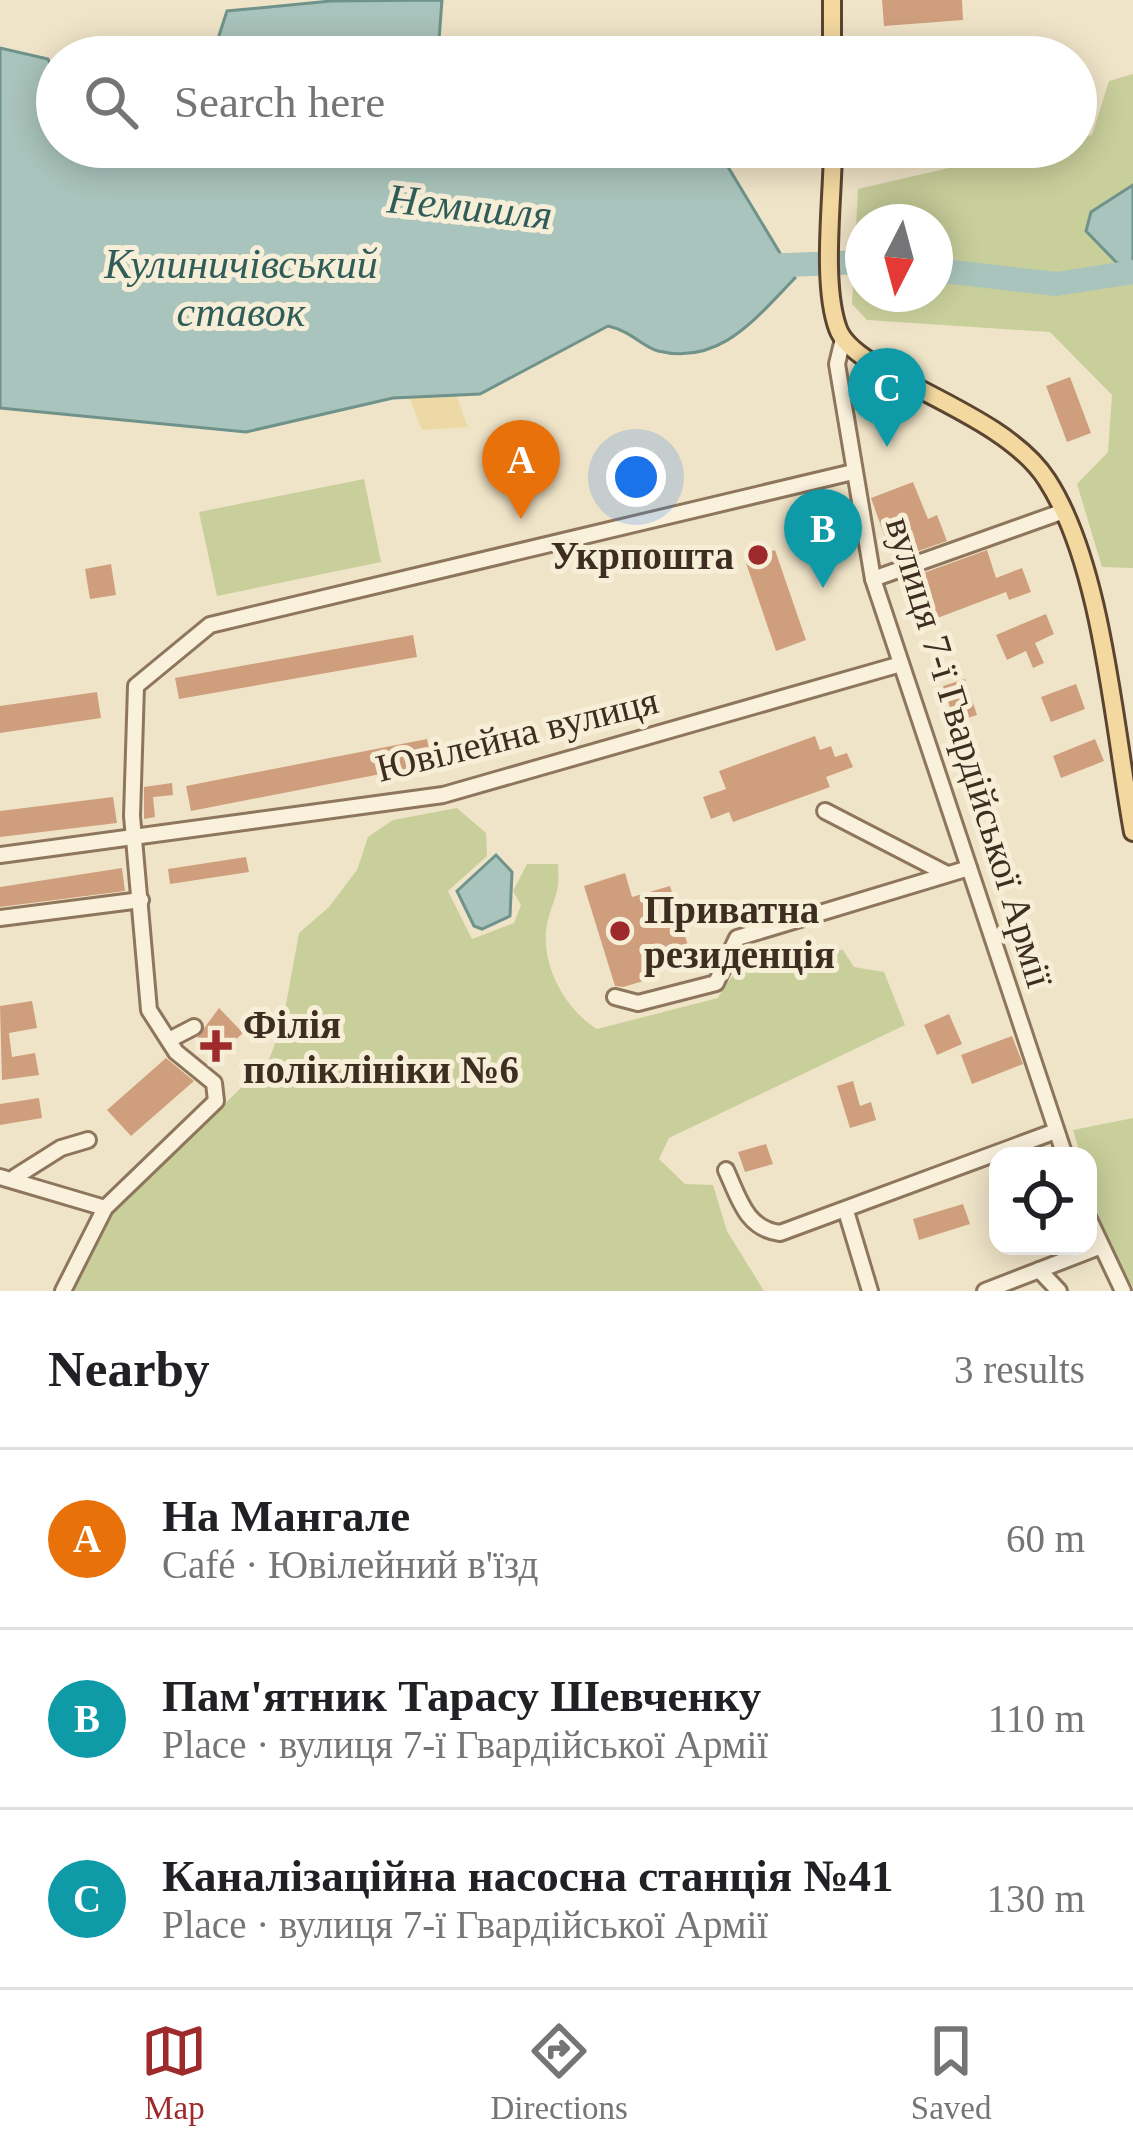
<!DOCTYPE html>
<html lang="en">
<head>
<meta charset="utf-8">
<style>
  :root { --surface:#fff; --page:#f6f6f6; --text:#202124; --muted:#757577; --line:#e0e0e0; --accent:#9e2a2b }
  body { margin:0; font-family:Georgia,serif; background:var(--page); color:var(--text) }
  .controls { position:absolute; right:36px; bottom:36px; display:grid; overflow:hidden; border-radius:24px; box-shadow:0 6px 30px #0003 }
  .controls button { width:108px; height:108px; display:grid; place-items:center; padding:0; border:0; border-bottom:3px solid var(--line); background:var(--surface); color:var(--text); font:60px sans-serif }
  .compass { position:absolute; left:845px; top:204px; width:108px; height:108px; border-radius:50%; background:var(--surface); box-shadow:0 6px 30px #0003; rotate:186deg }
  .you { position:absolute; left:636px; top:477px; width:42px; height:42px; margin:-30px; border:9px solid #fff; border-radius:50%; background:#1a73e8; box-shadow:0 0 0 18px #1a73e833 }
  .badge { display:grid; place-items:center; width:78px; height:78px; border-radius:50%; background:var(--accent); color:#fff; font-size:39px; font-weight:700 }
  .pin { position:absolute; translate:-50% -99px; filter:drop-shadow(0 3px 6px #0008) }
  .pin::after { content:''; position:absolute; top:63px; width:42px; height:36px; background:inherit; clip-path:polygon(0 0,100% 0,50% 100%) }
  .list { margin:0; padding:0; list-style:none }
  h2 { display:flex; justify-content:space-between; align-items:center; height:156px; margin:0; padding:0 48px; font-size:51px }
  h2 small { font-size:39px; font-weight:400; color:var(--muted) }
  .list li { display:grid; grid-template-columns:78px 1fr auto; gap:36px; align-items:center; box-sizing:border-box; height:180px; padding:0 48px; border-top:3px solid var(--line) }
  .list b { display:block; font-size:45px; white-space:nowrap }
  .list p { margin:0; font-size:39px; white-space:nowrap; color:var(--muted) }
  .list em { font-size:39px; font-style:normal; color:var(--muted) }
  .icon { flex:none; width:66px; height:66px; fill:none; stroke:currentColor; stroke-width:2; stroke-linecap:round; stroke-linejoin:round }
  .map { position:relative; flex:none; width:1133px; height:1291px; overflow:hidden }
  .search { position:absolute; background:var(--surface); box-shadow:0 6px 30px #0003; left:36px; right:36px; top:36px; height:132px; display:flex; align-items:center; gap:30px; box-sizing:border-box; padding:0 42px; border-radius:66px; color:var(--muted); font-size:45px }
  .sheet { height:696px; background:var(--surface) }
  nav { display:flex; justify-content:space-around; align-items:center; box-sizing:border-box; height:168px; border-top:3px solid var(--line); background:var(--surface); font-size:33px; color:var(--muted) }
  nav a { display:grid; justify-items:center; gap:6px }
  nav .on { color:var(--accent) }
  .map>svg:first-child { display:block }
  .green { fill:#c9cf9b; fill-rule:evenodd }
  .sand { fill:#ecd9a5 }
  .water { fill:#a9c4bc; stroke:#6f938a; stroke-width:3 }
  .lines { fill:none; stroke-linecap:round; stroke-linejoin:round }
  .river { stroke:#a9c4bc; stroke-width:24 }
  .building { fill:#cf9f7d }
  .minor-casing { stroke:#8d765c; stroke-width:20 }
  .major-casing { stroke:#5b4430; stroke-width:22 }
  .minor { stroke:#faf1dc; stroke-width:14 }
  .major { stroke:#f3d9a0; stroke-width:16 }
  .poi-dot { fill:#9e2a2b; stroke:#f7eed8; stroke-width:4.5 }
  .labels { text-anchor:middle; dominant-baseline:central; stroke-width:10; stroke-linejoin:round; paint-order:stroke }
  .poi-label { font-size:39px; font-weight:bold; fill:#3d2e20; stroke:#f7eed8; text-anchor:start }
  .street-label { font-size:39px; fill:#3d2e20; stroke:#f7eed8 }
  .water-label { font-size:42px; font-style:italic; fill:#2f5d5a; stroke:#f7eed8 }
</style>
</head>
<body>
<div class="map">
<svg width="1133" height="1291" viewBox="0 0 1133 1291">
  <rect width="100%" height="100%" fill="#f0e4c8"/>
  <g class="green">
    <path d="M 1133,74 L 1133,185 L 1091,212 L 1116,262 L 1133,270 L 1133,568 L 1102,567 L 1077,484 L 1108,452 L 1112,395 L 1050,332 L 867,320 L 852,304 L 858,189 L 1040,147 L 1076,147 L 1076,139 L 1092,135 L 1109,81 ZM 863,222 L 935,222 L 935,294 L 863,294 Z"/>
    <path d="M 364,479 L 381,562 L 217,596 L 199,512 Z"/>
    <path d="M 457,808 L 486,833 L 487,856 L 448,891 L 472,939 L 514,923 L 521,905 L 513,891 L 527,864 L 558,864 C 560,893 555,894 548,920 C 538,960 563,1008 597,1029 L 718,998 C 747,942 787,948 843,950 L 854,967 L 884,972 L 905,1025 L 669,1138 L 659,1159 L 685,1184 L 713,1185 L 727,1231 L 764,1291 L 70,1291 L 108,1216 L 268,1062 L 282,1026 L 299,933 L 329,907 L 357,870 L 368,837 L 393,820 Z"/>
    <path d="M 1133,1118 L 1133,1287 C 1110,1246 1088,1204 1088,1156 L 1081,1156 L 1073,1130 Z"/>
  </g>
  <path class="sand" d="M 456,395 L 468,427 L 422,430 L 409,397 Z"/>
  <g class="water">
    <path d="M 442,0 L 439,40 L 424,57 L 396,57 L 370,41 L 304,57 L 212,57 L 227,11 L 331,1 Z"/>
    <path d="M 0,48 L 48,59 L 57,80 L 57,147 L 716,147 L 795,278 C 756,318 720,366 658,351 C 643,347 631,331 608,326 L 480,394 L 393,398 L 246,432 L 0,408 Z"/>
    <path d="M 1133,185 L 1133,270 L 1116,262 L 1086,231 L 1091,212 Z"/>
    <path d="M 496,855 L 512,872 L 510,916 L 482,929 L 474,926 L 457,891 Z"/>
  </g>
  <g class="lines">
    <g class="river">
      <path d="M 760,266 L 863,262"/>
      <path d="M 935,270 L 1056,284 L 1133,272"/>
    </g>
  </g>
  <g class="building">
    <path d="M 882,0 L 962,0 L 963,20 L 884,26 Z"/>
    <path d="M 935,45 L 936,57 L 882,57 L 882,49 Z"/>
    <path d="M 1070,377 L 1091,433 L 1067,442 L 1046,386 Z"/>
    <path d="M 913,482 L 928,519 L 937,515 L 947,541 L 893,560 L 871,498 Z"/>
    <path d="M 775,550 L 806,640 L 776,651 L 745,560 Z"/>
    <path d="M 987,550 L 996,578 L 1022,568 L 1031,592 L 1009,600 L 1006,592 L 919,625 L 904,580 Z"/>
    <path d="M 111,564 L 116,595 L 90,599 L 85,569 Z"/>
    <path d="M 1046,614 L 1054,634 L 1035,643 L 1044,663 L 1033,668 L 1026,651 L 1007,660 L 996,635 Z"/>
    <path d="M 413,635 L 417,657 L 179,699 L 175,678 Z"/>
    <path d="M 965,679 L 977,715 L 955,722 L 943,686 Z"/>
    <path d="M 1076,684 L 1085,709 L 1051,722 L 1041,697 Z"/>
    <path d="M 97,692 L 101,718 L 0,733 L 0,706 Z"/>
    <path d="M 815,736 L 820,750 L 831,746 L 835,757 L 847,753 L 853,767 L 826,777 L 830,787 L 733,822 L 729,812 L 711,819 L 703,797 L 726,789 L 719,771 Z"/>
    <path d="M 427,739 L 432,764 L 191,811 L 186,786 Z"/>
    <path d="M 1095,739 L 1104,761 L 1061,778 L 1053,756 Z"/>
    <path d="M 172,783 L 173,795 L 153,797 L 155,817 L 144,819 L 144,787 Z"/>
    <path d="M 113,797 L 117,823 L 0,837 L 0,811 Z"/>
    <path d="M 246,857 L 249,872 L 170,884 L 168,869 Z"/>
    <path d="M 122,868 L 125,891 L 0,907 L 0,887 Z"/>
    <path d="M 625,873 L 632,897 L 670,886 L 691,956 L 653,967 L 657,977 L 623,987 L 615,986 L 584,886 Z"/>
    <path d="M 32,1001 L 37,1028 L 9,1033 L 12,1057 L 35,1053 L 39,1075 L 2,1080 L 0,1006 Z"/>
    <path d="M 219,1008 L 243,1033 L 214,1059 L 197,1038 Z"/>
    <path d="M 949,1014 L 962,1044 L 937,1055 L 924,1025 Z"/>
    <path d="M 1012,1036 L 1023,1064 L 972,1084 L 961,1055 Z"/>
    <path d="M 166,1058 L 194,1081 L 131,1136 L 107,1110 Z"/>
    <path d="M 853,1081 L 860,1106 L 871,1102 L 876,1120 L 850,1128 L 837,1086 Z"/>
    <path d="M 39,1098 L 42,1118 L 0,1125 L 0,1104 Z"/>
    <path d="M 766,1144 L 773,1164 L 745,1172 L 738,1152 Z"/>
    <path d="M 963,1204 L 970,1224 L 919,1240 L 913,1219 Z"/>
  </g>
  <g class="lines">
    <g class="minor-casing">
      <g id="minor">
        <path d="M 843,339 L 837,364 L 873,579 L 1065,1156"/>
        <path d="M 873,579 L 1064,511"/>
        <path d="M 825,811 L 947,874"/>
        <path d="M 0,855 L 443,795 L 901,664"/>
        <path d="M 0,918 L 141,900"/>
        <path d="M 615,997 L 638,1003 L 716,983 L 737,938 L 969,868"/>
        <path d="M 169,1040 L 194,1027"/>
        <path d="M 726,1170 C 739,1198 746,1229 780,1233 L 1056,1131"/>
        <path d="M 0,1177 L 105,1208"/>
        <path d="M 15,1177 L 61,1148 L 88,1140"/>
        <path d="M 846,1211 L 870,1291"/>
        <path d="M 1088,1217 L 1123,1291"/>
        <path d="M 1039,1270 L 1059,1291"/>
        <path d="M 63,1291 L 105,1208 L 216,1101 L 214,1083 L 176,1052 L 149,1010 L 132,816 L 136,686 L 210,625 L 853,472"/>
        <path d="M 985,1291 L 1099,1247"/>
      </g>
    </g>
    <g class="major-casing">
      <g id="major">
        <path d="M 832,0 L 832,57"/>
        <path d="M 833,147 C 833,197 821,283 838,329 C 855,376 1002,409 1047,480 C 1103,566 1114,729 1133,832"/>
      </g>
    </g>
    <use href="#minor" class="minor"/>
    <use href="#major" class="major"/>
  </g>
  <g class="poi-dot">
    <circle cx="758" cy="555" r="12"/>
    <circle cx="620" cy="931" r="12"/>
    <path d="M210 1028h12v12h12v12h-12v12h-12v-12h-12v-12h12z"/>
  </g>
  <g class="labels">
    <g class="poi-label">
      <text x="734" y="555" text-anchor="end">Укрпошта</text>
      <text x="644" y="909">Приватна<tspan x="644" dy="45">резиденція</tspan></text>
      <text x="243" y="1024">Філія<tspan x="243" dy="45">поліклініки №6</tspan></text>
    </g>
    <g class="street-label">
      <text transform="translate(517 734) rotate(-14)">Ювілейна вулиця</text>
      <text transform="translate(970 752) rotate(73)">вулиця 7-ї Гвардійської Армії</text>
    </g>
    <g class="water-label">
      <text transform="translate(470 207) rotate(6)">Немишля</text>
      <text x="241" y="264">Кулиничівський<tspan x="241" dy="48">ставок</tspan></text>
    </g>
  </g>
</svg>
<div class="controls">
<button><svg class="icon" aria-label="locate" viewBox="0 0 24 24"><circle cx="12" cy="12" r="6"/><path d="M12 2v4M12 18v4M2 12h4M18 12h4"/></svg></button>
</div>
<svg class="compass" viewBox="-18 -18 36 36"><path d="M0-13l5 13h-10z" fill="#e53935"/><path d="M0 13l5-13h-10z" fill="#757577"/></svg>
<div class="you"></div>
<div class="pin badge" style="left:521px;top:519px;background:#e8710a">A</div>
<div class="pin badge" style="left:823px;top:588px;background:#0f9aa8">B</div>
<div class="pin badge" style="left:887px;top:447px;background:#0f9aa8">C</div>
<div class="search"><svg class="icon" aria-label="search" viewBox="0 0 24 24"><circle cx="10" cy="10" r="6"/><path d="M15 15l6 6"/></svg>Search here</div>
</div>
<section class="sheet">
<h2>Nearby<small>3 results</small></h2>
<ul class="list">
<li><span class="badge" style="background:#e8710a">A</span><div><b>На Мангале</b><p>Café · Ювілейний в'їзд</p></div><em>60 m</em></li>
<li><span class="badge" style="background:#0f9aa8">B</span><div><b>Пам'ятник Тарасу Шевченку</b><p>Place · вулиця 7-ї Гвардійської Армії</p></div><em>110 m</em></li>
<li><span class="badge" style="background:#0f9aa8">C</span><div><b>Каналізаційна насосна станція №41</b><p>Place · вулиця 7-ї Гвардійської Армії</p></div><em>130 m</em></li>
</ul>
</section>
<nav>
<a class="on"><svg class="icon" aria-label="map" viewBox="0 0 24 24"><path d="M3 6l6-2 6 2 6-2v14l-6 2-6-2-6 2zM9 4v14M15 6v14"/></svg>Map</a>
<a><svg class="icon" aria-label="directions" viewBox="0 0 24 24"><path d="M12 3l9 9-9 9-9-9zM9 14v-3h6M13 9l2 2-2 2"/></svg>Directions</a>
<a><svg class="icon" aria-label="saved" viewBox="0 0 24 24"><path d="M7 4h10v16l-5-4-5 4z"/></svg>Saved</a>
</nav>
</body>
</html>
